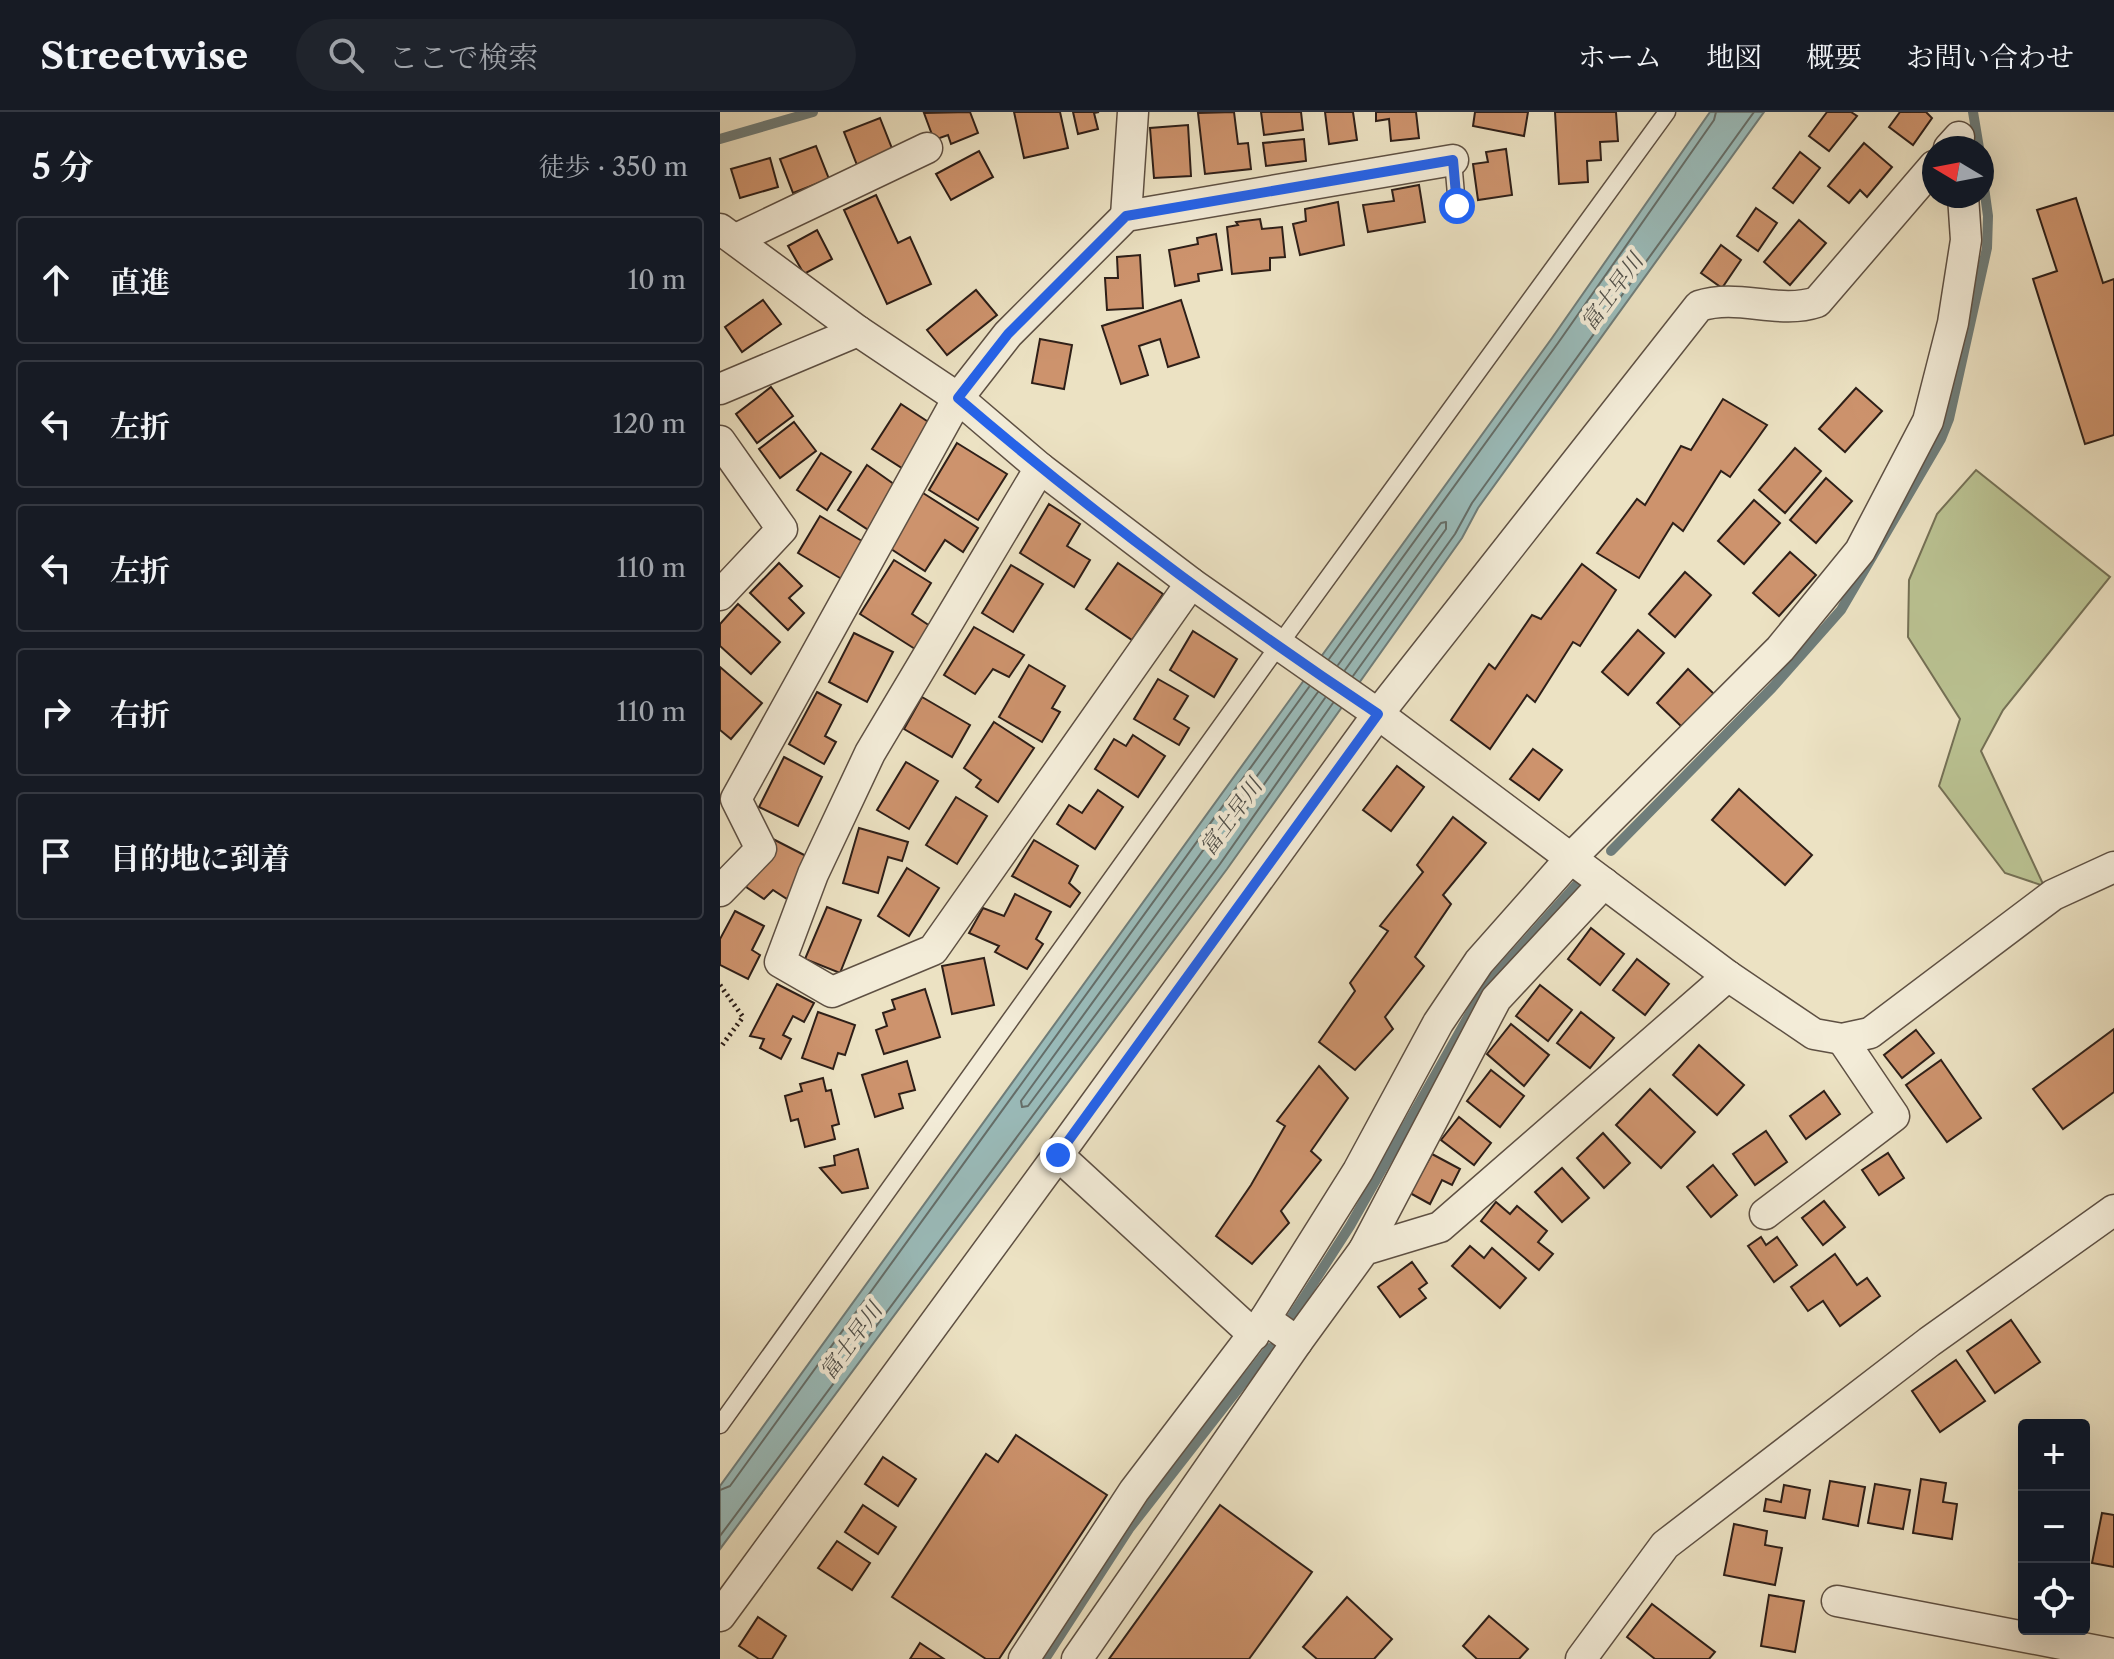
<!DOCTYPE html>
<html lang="ja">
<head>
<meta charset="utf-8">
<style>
  :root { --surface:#171b24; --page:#20242c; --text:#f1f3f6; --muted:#9ea1a6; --line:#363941 }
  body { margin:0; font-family:"Libre Caslon Text","Noto Serif JP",serif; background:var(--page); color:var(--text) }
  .controls { position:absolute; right:24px; bottom:24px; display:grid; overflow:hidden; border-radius:8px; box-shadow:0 8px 32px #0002 }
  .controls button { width:72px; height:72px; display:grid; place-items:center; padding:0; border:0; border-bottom:2px solid var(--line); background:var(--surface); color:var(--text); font:40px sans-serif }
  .compass { position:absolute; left:1202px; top:24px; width:72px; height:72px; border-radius:50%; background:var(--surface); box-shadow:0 8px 32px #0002; rotate:280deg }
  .stop { position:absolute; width:24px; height:24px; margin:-18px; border:6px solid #2563eb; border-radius:50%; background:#fff }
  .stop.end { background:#2563eb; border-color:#fff; box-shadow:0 2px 8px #0008 }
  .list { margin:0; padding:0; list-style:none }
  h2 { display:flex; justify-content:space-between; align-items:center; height:104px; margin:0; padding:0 32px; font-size:34px }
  h2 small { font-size:26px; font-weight:400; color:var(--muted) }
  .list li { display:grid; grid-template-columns:52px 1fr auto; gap:24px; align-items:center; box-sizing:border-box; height:128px; margin:0 16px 16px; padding:0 16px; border:2px solid var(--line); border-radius:8px }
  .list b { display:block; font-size:30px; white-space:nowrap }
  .list em { font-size:26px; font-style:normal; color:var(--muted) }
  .icon { flex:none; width:44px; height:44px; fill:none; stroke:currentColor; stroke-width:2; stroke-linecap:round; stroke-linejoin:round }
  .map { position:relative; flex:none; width:1394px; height:1547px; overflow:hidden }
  header { display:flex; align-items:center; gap:48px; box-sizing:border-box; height:112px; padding:0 40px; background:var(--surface); border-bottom:2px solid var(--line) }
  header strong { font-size:38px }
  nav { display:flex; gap:44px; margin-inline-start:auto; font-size:28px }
  .search { width:560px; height:72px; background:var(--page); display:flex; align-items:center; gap:20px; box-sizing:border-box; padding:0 28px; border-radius:44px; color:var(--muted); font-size:30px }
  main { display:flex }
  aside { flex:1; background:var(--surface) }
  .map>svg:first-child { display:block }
  .green { fill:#bac292; stroke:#747055; stroke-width:2 }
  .water { fill:#9abcbb; stroke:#6f7d7a; stroke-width:2 }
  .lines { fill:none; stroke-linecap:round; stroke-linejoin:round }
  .shore { stroke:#646e6a; stroke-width:2 }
  .stream { stroke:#6f7d7a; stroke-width:10 }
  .building { fill:#cd936d; stroke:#2e1f18; stroke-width:2 }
  .lane-casing { stroke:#5e5043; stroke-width:19 }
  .street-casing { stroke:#5e5043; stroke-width:33 }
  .path { stroke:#2e1f18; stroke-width:5; stroke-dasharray:2 4; stroke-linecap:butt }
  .lane { stroke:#f3ecd8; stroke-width:16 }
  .street { stroke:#f3ecd8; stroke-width:30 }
  .route { stroke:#2563eb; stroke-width:10 }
  .labels { text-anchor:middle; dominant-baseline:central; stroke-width:8; stroke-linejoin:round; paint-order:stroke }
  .water-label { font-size:22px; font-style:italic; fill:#4e4e49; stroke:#f3ecd8 }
</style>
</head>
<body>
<header>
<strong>Streetwise</strong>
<div class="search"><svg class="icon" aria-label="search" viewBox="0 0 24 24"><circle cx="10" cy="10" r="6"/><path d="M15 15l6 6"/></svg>ここで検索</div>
<nav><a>ホーム</a><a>地図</a><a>概要</a><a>お問い合わせ</a></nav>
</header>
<main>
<aside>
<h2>5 分<small>徒歩 · 350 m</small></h2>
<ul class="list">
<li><svg class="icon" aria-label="ahead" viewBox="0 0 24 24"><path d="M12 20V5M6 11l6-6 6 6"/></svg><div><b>直進</b></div><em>10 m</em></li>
<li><svg class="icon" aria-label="left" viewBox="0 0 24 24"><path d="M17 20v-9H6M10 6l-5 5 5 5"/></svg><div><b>左折</b></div><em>120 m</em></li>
<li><svg class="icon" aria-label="left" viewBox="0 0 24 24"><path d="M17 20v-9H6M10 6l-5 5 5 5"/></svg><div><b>左折</b></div><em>110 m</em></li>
<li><svg class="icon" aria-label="right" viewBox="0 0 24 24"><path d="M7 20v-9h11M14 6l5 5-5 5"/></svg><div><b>右折</b></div><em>110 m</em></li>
<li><svg class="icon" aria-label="arrive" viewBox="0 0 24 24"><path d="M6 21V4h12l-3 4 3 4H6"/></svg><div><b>目的地に到着</b></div></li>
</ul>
</aside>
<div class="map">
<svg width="1394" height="1547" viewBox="0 0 1394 1547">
  <rect width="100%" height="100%" fill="#ece2c3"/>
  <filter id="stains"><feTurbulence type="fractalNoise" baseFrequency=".0025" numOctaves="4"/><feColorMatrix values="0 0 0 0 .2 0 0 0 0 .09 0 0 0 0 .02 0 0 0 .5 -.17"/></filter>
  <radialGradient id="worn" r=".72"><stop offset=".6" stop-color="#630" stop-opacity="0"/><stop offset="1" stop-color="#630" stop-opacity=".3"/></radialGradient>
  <path class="green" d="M 1256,358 L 1390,465 L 1283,598 L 1261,639 L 1324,774 L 1285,761 L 1219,674 L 1240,607 L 1188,525 L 1189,468 L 1217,402 Z"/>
  <path class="water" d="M 990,0 L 1044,0 L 758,396 L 742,426 L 507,757 L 0,1437 L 0,1374 L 832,226 Z"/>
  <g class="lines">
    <g class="shore">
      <path d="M 609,547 L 838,231 L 994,8 L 996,0"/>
      <path d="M 618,553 L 721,411 L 726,410 L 726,417 L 625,558"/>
      <path d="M 633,564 L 735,422 L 752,391 L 1034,0"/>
      <path d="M 598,580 L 301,989 L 302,995 L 308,994 L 492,746 L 605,586"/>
      <path d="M 0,1378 L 10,1374 L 589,575"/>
      <path d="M 0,1424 L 500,752 L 613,591"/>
    </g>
    <g class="stream">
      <path d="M 1253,0 L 1259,36"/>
      <path d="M 0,27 L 93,0"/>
      <path d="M 891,739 L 1052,576 L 1121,498 L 1221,327 L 1229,307 L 1267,136 L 1268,104 L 1262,61"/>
      <path d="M 569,1209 L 630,1114 L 765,875 L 858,771"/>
      <path d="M 325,1547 L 409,1417 L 550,1236"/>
    </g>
  </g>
  <g class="building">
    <path d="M 250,0 L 258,21 L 231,32 L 228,23 L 214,28 L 204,1 Z"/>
    <path d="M 294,0 L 340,0 L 348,36 L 304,46 Z"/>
    <path d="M 353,0 L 379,0 L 374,1 L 378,17 L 358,22 Z"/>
    <path d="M 514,0 L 518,32 L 528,31 L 531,57 L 485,62 L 478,1 Z"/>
    <path d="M 541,0 L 581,0 L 583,18 L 544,23 Z"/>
    <path d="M 605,0 L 633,0 L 637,28 L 609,32 Z"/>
    <path d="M 656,0 L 696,0 L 699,26 L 671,29 L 669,7 L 656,9 Z"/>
    <path d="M 755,0 L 808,0 L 804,24 L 753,14 Z"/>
    <path d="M 835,0 L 896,0 L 898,29 L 880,30 L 881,48 L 867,49 L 868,70 L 839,72 Z"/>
    <path d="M 1107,0 L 1131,0 L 1137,4 L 1109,39 L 1089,24 Z"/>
    <path d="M 1180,0 L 1206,0 L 1212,6 L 1193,33 L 1169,15 Z"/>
    <path d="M 160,6 L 173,39 L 137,53 L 124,20 Z"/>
    <path d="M 468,13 L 471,64 L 434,66 L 430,16 Z"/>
    <path d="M 584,27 L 586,49 L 546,54 L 543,31 Z"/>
    <path d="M 1144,31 L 1172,55 L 1147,85 L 1140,78 L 1129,91 L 1108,74 Z"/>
    <path d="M 96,34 L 109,67 L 73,81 L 60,47 Z"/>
    <path d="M 786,37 L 792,83 L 758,88 L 753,52 L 768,50 L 766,40 Z"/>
    <path d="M 259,39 L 273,65 L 231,88 L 216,62 Z"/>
    <path d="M 1080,40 L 1100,56 L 1073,91 L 1053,76 Z"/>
    <path d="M 50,46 L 58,75 L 20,86 L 11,57 Z"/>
    <path d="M 699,73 L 705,110 L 648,120 L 643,93 L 674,89 L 672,78 Z"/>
    <path d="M 156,83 L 178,131 L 190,125 L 211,172 L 167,192 L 124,98 Z"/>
    <path d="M 1356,86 L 1383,171 L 1394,167 L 1394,323 L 1365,332 L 1313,167 L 1337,159 L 1317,98 Z"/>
    <path d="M 618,90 L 624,133 L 580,143 L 573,112 L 586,109 L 585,97 Z"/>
    <path d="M 1036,96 L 1057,111 L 1038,139 L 1017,124 Z"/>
    <path d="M 540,107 L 542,117 L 562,115 L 565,145 L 550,146 L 550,158 L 512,162 L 507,115 L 518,113 L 516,110 Z"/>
    <path d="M 1079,108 L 1106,131 L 1070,173 L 1044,150 Z"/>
    <path d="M 97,118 L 112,147 L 84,162 L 68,134 Z"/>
    <path d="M 496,122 L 502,158 L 478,162 L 479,169 L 455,174 L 449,138 L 478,132 L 477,126 Z"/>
    <path d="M 1001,133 L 1021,148 L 1002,176 L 981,161 Z"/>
    <path d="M 420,143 L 423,196 L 387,198 L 385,166 L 398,166 L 397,145 Z"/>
    <path d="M 256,178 L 277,203 L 227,243 L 207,218 Z"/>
    <path d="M 43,188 L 61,212 L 22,240 L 5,215 Z"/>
    <path d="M 461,188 L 479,245 L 448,255 L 440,227 L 419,234 L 428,263 L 401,272 L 382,214 Z"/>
    <path d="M 320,227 L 352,233 L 344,277 L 312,271 Z"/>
    <path d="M 51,275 L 73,304 L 37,331 L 16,302 Z"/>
    <path d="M 1136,276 L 1162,299 L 1125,340 L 1099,317 Z"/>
    <path d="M 1003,287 L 1047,313 L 1010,365 L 1001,359 L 963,419 L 953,411 L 919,466 L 877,441 L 917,387 L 925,393 L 961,334 L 971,338 Z"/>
    <path d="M 181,292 L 213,313 L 185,358 L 152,337 Z"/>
    <path d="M 74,310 L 96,339 L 60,366 L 39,337 Z"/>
    <path d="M 237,331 L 287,362 L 258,408 L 209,378 Z"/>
    <path d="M 1075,336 L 1101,359 L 1065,401 L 1039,378 Z"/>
    <path d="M 101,341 L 131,360 L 107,398 L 77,378 Z"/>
    <path d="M 147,353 L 178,375 L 150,419 L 118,398 Z"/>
    <path d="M 1106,366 L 1132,389 L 1096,431 L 1070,408 Z"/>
    <path d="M 203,381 L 258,416 L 243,440 L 225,428 L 205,459 L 168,435 Z"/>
    <path d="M 1034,388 L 1060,411 L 1024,452 L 998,429 Z"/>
    <path d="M 329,392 L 360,412 L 347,434 L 370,448 L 354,475 L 300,441 Z"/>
    <path d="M 100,404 L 147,432 L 125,469 L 78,441 Z"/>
    <path d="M 1070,440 L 1096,463 L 1059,504 L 1033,481 Z"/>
    <path d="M 174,448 L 211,471 L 192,502 L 210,514 L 195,537 L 140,502 Z"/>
    <path d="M 59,451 L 82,474 L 69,486 L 84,501 L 68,518 L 30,481 Z"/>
    <path d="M 398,451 L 443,482 L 412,528 L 366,497 Z"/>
    <path d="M 862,452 L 896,478 L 860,534 L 853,530 L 815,590 L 807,583 L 770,637 L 731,608 L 769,552 L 775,557 L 812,503 L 821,507 Z"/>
    <path d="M 291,453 L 323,472 L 293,520 L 262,501 Z"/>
    <path d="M 965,460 L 991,483 L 955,525 L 929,502 Z"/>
    <path d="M 18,492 L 60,530 L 31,562 L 0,534 L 0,512 Z"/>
    <path d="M 254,515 L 304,543 L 289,565 L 273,557 L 255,582 L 224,563 Z"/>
    <path d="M 918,518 L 944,541 L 908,583 L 882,560 Z"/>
    <path d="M 473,519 L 517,547 L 494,585 L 450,558 Z"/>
    <path d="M 134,521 L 173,540 L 147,590 L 109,570 Z"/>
    <path d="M 309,553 L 345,574 L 332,596 L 340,600 L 322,630 L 279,605 Z"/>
    <path d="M 0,555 L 42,591 L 11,627 L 0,618 Z"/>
    <path d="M 968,557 L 994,582 L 963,616 L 937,591 Z"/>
    <path d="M 438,567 L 468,584 L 454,607 L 469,616 L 459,633 L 414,607 Z"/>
    <path d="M 97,580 L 121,593 L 105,624 L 116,630 L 104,652 L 69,632 Z"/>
    <path d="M 202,585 L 250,613 L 232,645 L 184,617 Z"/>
    <path d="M 274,610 L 314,636 L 278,690 L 256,675 L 261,668 L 244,656 Z"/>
    <path d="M 413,623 L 445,644 L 418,685 L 375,657 L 394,627 L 406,634 Z"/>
    <path d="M 813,637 L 842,658 L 819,688 L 790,667 Z"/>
    <path d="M 64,645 L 102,665 L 78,714 L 39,695 Z"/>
    <path d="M 186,650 L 218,669 L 189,717 L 157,698 Z"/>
    <path d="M 677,654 L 704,675 L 671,719 L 643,698 Z"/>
    <path d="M 1019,677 L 1092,743 L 1065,773 L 992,708 Z"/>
    <path d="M 378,678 L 403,695 L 375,737 L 337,712 L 349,693 L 362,701 Z"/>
    <path d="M 236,685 L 267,704 L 237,752 L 206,733 Z"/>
    <path d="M 733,705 L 766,731 L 723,783 L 731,792 L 695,845 L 704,854 L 665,905 L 673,917 L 635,958 L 599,930 L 635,879 L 630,871 L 668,819 L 660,814 L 703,760 L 697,753 Z"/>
    <path d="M 139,716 L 188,730 L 182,749 L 168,745 L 158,781 L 123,771 Z"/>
    <path d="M 51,726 L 90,746 L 67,787 L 53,778 L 44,787 L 26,775 Z"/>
    <path d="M 314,728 L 358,754 L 349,771 L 360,781 L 350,795 L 292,764 Z"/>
    <path d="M 187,756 L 219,776 L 189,824 L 158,804 Z"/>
    <path d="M 295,782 L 331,800 L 316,827 L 323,832 L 307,857 L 275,840 L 279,834 L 249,821 L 263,796 L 284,804 Z"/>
    <path d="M 107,795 L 141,808 L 120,861 L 85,847 Z"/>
    <path d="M 15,799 L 44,814 L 32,838 L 40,843 L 28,867 L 0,853 L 0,827 Z"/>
    <path d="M 871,816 L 904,842 L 880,873 L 848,847 Z"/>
    <path d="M 264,846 L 274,893 L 232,902 L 222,854 Z"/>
    <path d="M 917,847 L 949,872 L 925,903 L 893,878 Z"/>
    <path d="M 57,872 L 94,891 L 84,910 L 73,904 L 63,923 L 71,927 L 61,947 L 40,936 L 44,927 L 30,924 Z"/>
    <path d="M 820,873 L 852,898 L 828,929 L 796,904 Z"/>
    <path d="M 205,877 L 220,925 L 164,942 L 156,918 L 167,914 L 163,901 L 175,897 L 172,888 Z"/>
    <path d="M 98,900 L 135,913 L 125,943 L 118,941 L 113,957 L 82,946 Z"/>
    <path d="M 861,900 L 894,926 L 870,956 L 837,931 Z"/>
    <path d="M 791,912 L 829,943 L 804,974 L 767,942 Z"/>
    <path d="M 1394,917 L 1394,980 L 1343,1017 L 1313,977 Z"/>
    <path d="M 1196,918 L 1214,941 L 1182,966 L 1164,943 Z"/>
    <path d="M 979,933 L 1024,973 L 997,1003 L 953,963 Z"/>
    <path d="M 1221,948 L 1261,1006 L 1227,1030 L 1186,973 Z"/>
    <path d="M 187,949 L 195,978 L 179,982 L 183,996 L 155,1005 L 142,963 Z"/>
    <path d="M 599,954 L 628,986 L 591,1039 L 601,1048 L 561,1099 L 569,1111 L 532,1152 L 496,1124 L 531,1073 L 565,1014 L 557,1009 Z"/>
    <path d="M 771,958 L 804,984 L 780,1015 L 747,989 Z"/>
    <path d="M 103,966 L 106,979 L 111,978 L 119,1012 L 112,1014 L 115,1027 L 85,1035 L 78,1007 L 71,1009 L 65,984 L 82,979 L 80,972 Z"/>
    <path d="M 930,977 L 975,1020 L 941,1056 L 896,1013 Z"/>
    <path d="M 1104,979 L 1120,1002 L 1086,1027 L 1070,1004 Z"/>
    <path d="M 739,1005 L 771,1031 L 754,1053 L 721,1028 Z"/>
    <path d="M 1046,1019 L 1067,1050 L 1035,1073 L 1013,1042 Z"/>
    <path d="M 883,1021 L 910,1051 L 884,1076 L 857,1046 Z"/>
    <path d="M 138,1037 L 148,1076 L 122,1081 L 100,1056 L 115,1053 L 114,1044 Z"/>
    <path d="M 1168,1041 L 1184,1066 L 1159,1083 L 1142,1058 Z"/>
    <path d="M 712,1042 L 740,1057 L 732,1073 L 722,1068 L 710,1092 L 690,1081 Z"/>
    <path d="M 993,1053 L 1017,1083 L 991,1105 L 967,1075 Z"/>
    <path d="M 842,1056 L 869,1086 L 842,1110 L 815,1080 Z"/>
    <path d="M 1104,1089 L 1125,1115 L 1103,1133 L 1082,1106 Z"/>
    <path d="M 776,1090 L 790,1102 L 797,1094 L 827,1119 L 818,1130 L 833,1142 L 819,1158 L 761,1109 Z"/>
    <path d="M 1041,1125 L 1046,1133 L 1057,1125 L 1077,1153 L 1054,1170 L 1028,1134 Z"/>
    <path d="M 750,1134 L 764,1146 L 772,1136 L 806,1166 L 780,1196 L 732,1154 Z"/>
    <path d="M 1115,1142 L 1137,1173 L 1147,1166 L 1160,1184 L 1120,1214 L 1103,1189 L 1088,1199 L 1071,1175 Z"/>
    <path d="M 692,1150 L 707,1171 L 699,1177 L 706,1186 L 680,1205 L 658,1175 Z"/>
    <path d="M 1291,1208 L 1320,1250 L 1275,1281 L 1247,1239 Z"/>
    <path d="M 1236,1248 L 1265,1289 L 1220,1320 L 1192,1279 Z"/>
    <path d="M 296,1323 L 387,1383 L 279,1547 L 266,1547 L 172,1485 L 266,1342 L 278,1350 Z"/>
    <path d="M 163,1345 L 196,1367 L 178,1394 L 145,1372 Z"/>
    <path d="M 1201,1367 L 1226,1371 L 1223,1390 L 1237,1392 L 1232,1427 L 1193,1421 Z"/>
    <path d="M 1110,1369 L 1145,1375 L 1138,1414 L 1103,1407 Z"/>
    <path d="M 1155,1372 L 1190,1378 L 1183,1417 L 1148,1411 Z"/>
    <path d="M 1064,1373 L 1090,1378 L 1085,1406 L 1044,1399 L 1046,1387 L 1061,1390 Z"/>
    <path d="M 143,1393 L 176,1415 L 158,1442 L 125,1420 Z"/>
    <path d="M 500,1393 L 592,1460 L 529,1547 L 389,1547 Z"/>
    <path d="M 1382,1401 L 1394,1403 L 1394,1455 L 1372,1451 Z"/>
    <path d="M 1014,1412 L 1047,1419 L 1045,1433 L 1062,1436 L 1055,1473 L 1004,1463 Z"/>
    <path d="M 117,1429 L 150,1451 L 132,1478 L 98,1456 Z"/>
    <path d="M 1049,1483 L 1084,1489 L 1075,1540 L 1041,1534 Z"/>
    <path d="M 627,1485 L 672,1527 L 654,1547 L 597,1547 L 583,1535 Z"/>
    <path d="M 932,1492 L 995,1540 L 989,1547 L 935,1547 L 907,1525 Z"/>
    <path d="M 769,1504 L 808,1537 L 799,1547 L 757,1547 L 743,1534 Z"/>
    <path d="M 38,1505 L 66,1524 L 52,1547 L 39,1547 L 19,1534 Z"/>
    <path d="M 200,1531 L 224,1547 L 190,1547 Z"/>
  </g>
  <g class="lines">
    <g class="lane-casing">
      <g id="lane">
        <path d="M 733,48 L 737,94"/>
        <path d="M 0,1313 L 559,533 L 947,0"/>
      </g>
    </g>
    <g class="street-casing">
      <g id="street">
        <path d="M 1229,36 L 1239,25"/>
        <path d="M 406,104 L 413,0"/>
        <path d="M 0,117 L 138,219 L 238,286 L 320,356 L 471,471 L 658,602 L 1008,864 L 1094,922 L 1122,927 L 1150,921 L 1333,783 L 1394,755"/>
        <path d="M 16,127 L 207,36"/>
        <path d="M 0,277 L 138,219"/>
        <path d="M 0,329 L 62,417 L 0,483"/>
        <path d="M 320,356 L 150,641 L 93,762 L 60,850 L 112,880 L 213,838 L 471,471"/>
        <path d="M 0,779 L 41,737 L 16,687 L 238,286 L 288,222 L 406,104 L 733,48"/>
        <path d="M 1045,1102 L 1174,1004 L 1122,927"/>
        <path d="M 644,1138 L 776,887 L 884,771"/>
        <path d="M 545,1207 L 577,1230 L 644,1138 L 720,1115 L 1008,864"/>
        <path d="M 534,1223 L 338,1043 L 658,602 L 979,194 C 1018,181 1059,203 1097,190 L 1214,54"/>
        <path d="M 1117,1489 L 1394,1542"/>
        <path d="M 0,1504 L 338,1043"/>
        <path d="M 304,1547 L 414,1379 L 545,1207 L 638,1059 L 718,911 L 759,850 L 851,746 L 1060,537 L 1140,439 L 1208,309 L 1233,211 L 1246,128 L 1243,84"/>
        <path d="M 357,1547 L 577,1230"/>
        <path d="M 861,1547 L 945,1433 L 1209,1230 L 1394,1098"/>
      </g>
    </g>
    <path class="path" d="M 0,873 L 23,905 L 0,936"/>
    <use href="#lane" class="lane"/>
    <use href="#street" class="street"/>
  </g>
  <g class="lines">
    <path class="route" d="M 338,1043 L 658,602 C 512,505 371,400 238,286 L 288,222 L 406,104 L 733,48 L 737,94"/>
  </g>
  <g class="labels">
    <g class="water-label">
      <text transform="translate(892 180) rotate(-54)">富士早川</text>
      <text transform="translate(511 705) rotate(-54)">富士早川</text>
      <text transform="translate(131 1229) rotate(-54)">富士早川</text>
    </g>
  </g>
  <rect width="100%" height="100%" filter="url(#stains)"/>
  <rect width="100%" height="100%" fill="url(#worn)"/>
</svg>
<div class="controls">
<button>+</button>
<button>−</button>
<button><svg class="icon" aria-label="locate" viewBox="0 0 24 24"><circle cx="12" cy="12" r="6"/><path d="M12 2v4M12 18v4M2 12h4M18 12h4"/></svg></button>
</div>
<svg class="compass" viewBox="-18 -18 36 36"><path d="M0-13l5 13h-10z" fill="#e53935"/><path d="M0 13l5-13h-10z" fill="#9ea1a6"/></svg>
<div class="stop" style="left:737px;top:94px"></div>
<div class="stop end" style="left:338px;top:1043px"></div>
</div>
</main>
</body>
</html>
